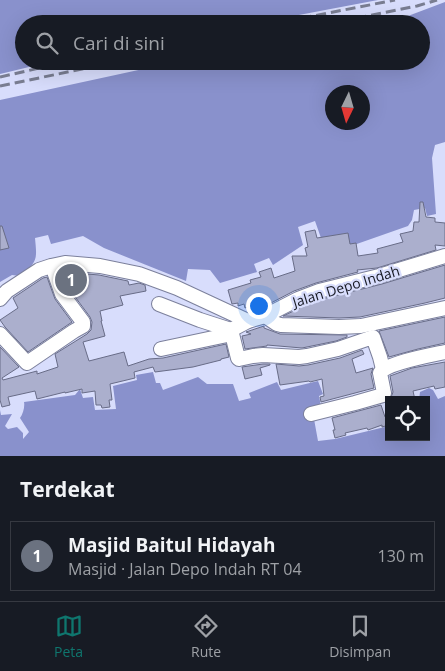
<!DOCTYPE html>
<html lang="id">
<head>
<meta charset="utf-8">
<style>
  :root { --surface:#171b24; --page:#20242c; --text:#f1f3f6; --muted:#9ea1a6; --line:#363941; --accent:#0f766e }
  body { margin:0; font-family:"Open Sans",sans-serif; background:var(--page); color:var(--text) }
  .controls { position:absolute; right:15px; bottom:15px; display:grid; overflow:hidden; border-radius:0px; box-shadow:0 5px 20px #0002 }
  .controls button { width:45px; height:45px; display:grid; place-items:center; padding:0; border:0; border-bottom:1px solid var(--line); background:var(--surface); color:var(--text); font:25px sans-serif }
  .compass { position:absolute; left:325px; top:85px; width:45px; height:45px; border-radius:50%; background:var(--surface); box-shadow:0 5px 20px #0002; rotate:185deg }
  .you { position:absolute; left:258px; top:305px; width:18px; height:18px; margin:-12px; border:4px solid #fff; border-radius:50%; background:#1a73e8; box-shadow:0 0 0 8px #1a73e833 }
  .badge { display:grid; place-items:center; width:32px; height:32px; border-radius:50%; background:var(--accent); color:#fff; font-size:16px; font-weight:700 }
  .pin { position:absolute; translate:-50% -50%; border:2px solid #fff; box-shadow:0 1px 5px #0006 }
  .list { margin:0; padding:0; list-style:none }
  h2 { display:flex; justify-content:space-between; align-items:center; height:65px; margin:0; padding:0 20px; font-size:21px }
  h2 small { font-size:16px; font-weight:400; color:var(--muted) }
  .list li { display:grid; grid-template-columns:32px 1fr auto; gap:15px; align-items:center; box-sizing:border-box; height:70px; margin:0 10px 10px; padding:0 10px; border:1px solid var(--line); border-radius:0px }
  .list b { display:block; font-size:19px; white-space:nowrap }
  .list p { margin:0; font-size:16px; white-space:nowrap; color:var(--muted) }
  .list em { font-size:16px; font-style:normal; color:var(--muted) }
  .icon { flex:none; width:28px; height:28px; fill:none; stroke:currentColor; stroke-width:2; stroke-linecap:round; stroke-linejoin:round }
  .map { position:relative; flex:none; width:445px; height:456px; overflow:hidden }
  .search { position:absolute; background:var(--surface); box-shadow:0 5px 20px #0002; left:15px; right:15px; top:15px; height:55px; display:flex; align-items:center; gap:12px; box-sizing:border-box; padding:0 18px; border-radius:28px; color:var(--muted); font-size:19px }
  .sheet { height:145px; background:var(--surface) }
  nav { display:flex; justify-content:space-around; align-items:center; box-sizing:border-box; height:70px; border-top:1px solid var(--line); background:var(--surface); font-size:14px; color:var(--muted) }
  nav a { display:grid; justify-items:center; gap:2px }
  nav .on { color:var(--accent) }
  .map>svg:first-child { display:block }
  .water { fill:#8991cc; fill-rule:evenodd }
  .building { fill:#abafcd; stroke:#686c87 }
  .lines { fill:none; stroke-linecap:round; stroke-linejoin:round }
  .minor-casing { stroke:#7c809c; stroke-width:16 }
  .minor { stroke:#fff; stroke-width:14 }
  .rail { stroke:#797d91; stroke-width:3; stroke-dasharray:10 5; stroke-linecap:butt }
  .labels { text-anchor:middle; dominant-baseline:central; stroke-width:4.5; stroke-linejoin:round; paint-order:stroke }
  .street-label { font-size:14px; fill:#171923; stroke:#d8ddfc }
</style>
</head>
<body>
<div class="map">
<svg width="445" height="456" viewBox="0 0 445 456">
  <rect width="100%" height="100%" fill="#d8ddfc"/>
  <g class="water">
    <path d="M 0,0 L 378,0 L 252,24 L 24,24 L 24,61 L 54,61 L 0,74 Z"/>
    <path d="M 445,2 L 445,142 L 435,145 L 432,158 L 436,214 L 427,216 L 425,208 L 414,210 L 412,220 L 408,226 L 351,246 L 321,238 L 315,221 L 298,227 L 303,245 L 273,265 L 269,258 L 254,264 L 257,272 L 220,283 L 210,270 L 188,269 L 186,281 L 104,248 L 83,236 L 51,244 L 48,235 L 35,238 C 37,259 38,262 20,276 L 12,275 L 0,282 L 0,100 L 180,61 L 421,61 L 421,24 L 368,24 L 400,19 ZM 332,92 L 362,92 L 362,122 L 332,122 Z"/>
    <path d="M 153,372 L 156,383 L 160,383 L 163,390 L 198,377 L 207,384 L 233,384 L 239,401 L 251,398 L 249,393 L 277,382 L 281,390 L 318,381 L 323,394 L 319,396 L 321,406 L 314,419 L 318,441 L 335,439 L 389,426 L 389,437 L 426,437 L 426,400 L 419,400 L 420,392 L 429,388 L 433,390 L 438,399 L 445,396 L 445,456 L 0,456 L 0,410 L 1,415 L 12,414 L 5,426 L 8,429 L 17,427 L 23,433 L 23,439 L 29,432 L 20,418 C 23,414 25,407 24,402 L 75,395 L 80,389 L 83,398 L 93,397 L 95,410 L 116,409 L 113,386 L 137,380 L 136,375 Z"/>
  </g>
  <g class="building">
    <path d="M 420,202 L 423,202 L 426,217 L 435,218 L 435,222 L 445,223 L 445,246 L 435,245 L 436,250 L 377,268 L 357,270 L 358,272 L 316,283 L 294,291 L 269,304 L 269,303 L 258,306 L 258,304 L 245,308 L 244,304 L 238,306 L 238,303 L 232,304 L 228,290 L 251,283 L 250,280 L 261,277 L 259,272 L 271,268 L 274,278 L 295,271 L 292,256 L 307,256 L 305,248 L 308,247 L 305,232 L 315,230 L 317,238 L 348,233 L 350,244 L 356,243 L 358,256 L 378,253 L 377,249 L 403,242 L 400,234 L 413,231 L 414,222 L 419,222 Z"/>
    <path d="M 0,226 L 2,226 L 9,248 L 0,250 Z"/>
    <path d="M 445,265 L 445,298 L 425,303 L 360,317 L 339,318 L 283,316 L 302,307 L 322,299 L 382,284 Z"/>
    <path d="M 64,272 L 99,275 L 128,281 L 129,285 L 139,283 L 145,285 L 146,291 L 120,296 L 123,305 L 100,311 L 102,321 L 101,321 L 105,336 L 83,342 L 89,361 L 124,352 L 128,366 L 149,359 L 163,358 L 226,344 L 229,357 L 221,359 L 221,360 L 193,367 L 155,372 L 153,367 L 134,372 L 135,378 L 110,384 L 112,400 L 109,400 L 110,407 L 102,408 L 101,405 L 96,405 L 95,391 L 82,393 L 82,389 L 65,393 L 65,392 L 37,399 L 35,391 L 8,397 L 10,405 L 2,407 L 0,400 L 0,347 L 19,367 L 2,378 L 3,380 L 37,371 L 37,374 L 58,367 L 55,354 L 87,334 L 91,330 L 92,322 L 90,317 L 70,290 Z"/>
    <path d="M 47,277 L 55,299 L 72,322 L 28,352 L 5,327 L 0,320 L 18,308 L 13,298 L 43,278 Z"/>
    <path d="M 445,317 L 445,343 L 418,349 L 389,357 L 379,331 Z"/>
    <path d="M 264,326 L 264,328 L 280,334 L 347,335 L 347,337 L 336,341 L 302,348 L 267,345 L 267,346 L 245,349 L 242,336 L 251,334 L 246,332 Z"/>
    <path d="M 362,350 L 364,354 L 352,359 L 356,373 L 373,368 L 371,374 L 374,388 L 321,402 L 320,397 L 324,396 L 322,379 L 310,382 L 309,381 L 280,385 L 276,364 L 299,366 L 308,365 L 340,358 Z"/>
    <path d="M 445,362 L 445,387 L 435,389 L 434,386 L 413,391 L 415,400 L 390,400 L 393,392 L 390,376 L 412,368 Z"/>
    <path d="M 263,364 L 270,364 L 270,365 L 260,368 L 262,375 L 245,379 L 242,367 Z"/>
    <path d="M 381,405 L 385,417 L 389,416 L 389,425 L 382,427 L 382,425 L 368,430 L 367,428 L 345,433 L 346,435 L 335,438 L 333,430 L 335,430 L 332,418 Z"/>
  </g>
  <g class="lines">
    <g class="minor-casing">
      <g id="minor">
        <path d="M 0,299 L 7,291 L 39,270 L 51,266 L 65,263 L 100,266 L 139,274 L 177,288 L 248,321"/>
        <path d="M 159,304 L 200,320 L 231,330"/>
        <path d="M 265,316 L 277,324 L 281,325 L 339,327 L 361,326 L 445,308"/>
        <path d="M 0,334 L 27,363 L 74,331 L 83,326 L 83,322 L 62,294 L 52,266"/>
        <path d="M 161,349 L 232,334"/>
        <path d="M 383,369 L 380,357 L 373,337 L 338,349 L 307,356 L 299,357 L 263,355 L 253,356 L 239,359 L 238,358 L 231,330 L 248,321 L 265,316 L 298,299 L 319,291 L 379,276 L 445,256"/>
        <path d="M 311,414 L 355,403 L 383,395 L 384,393 L 380,373 C 387,363 431,355 445,352"/>
      </g>
    </g>
    <use href="#minor" class="minor"/>
    <g class="rail">
      <path d="M 272,24 L 395,0"/>
      <path d="M 327,24 L 417,6 L 437,0"/>
      <path d="M 0,77 L 44,67 L 72,61"/>
      <path d="M 0,86 L 121,61"/>
    </g>
  </g>
  <g class="labels">
    <g class="street-label">
      <text transform="translate(346 286) rotate(-17)">Jalan Depo Indah</text>
    </g>
  </g>
</svg>
<div class="controls">
<button><svg class="icon" aria-label="locate" viewBox="0 0 24 24"><circle cx="12" cy="12" r="6"/><path d="M12 2v4M12 18v4M2 12h4M18 12h4"/></svg></button>
</div>
<svg class="compass" viewBox="-18 -18 36 36"><path d="M0-13l5 13h-10z" fill="#e53935"/><path d="M0 13l5-13h-10z" fill="#9ea1a6"/></svg>
<div class="you"></div>
<div class="pin badge" style="left:71px;top:280px;background:#6b7280">1</div>
<div class="search"><svg class="icon" aria-label="search" viewBox="0 0 24 24"><circle cx="10" cy="10" r="6"/><path d="M15 15l6 6"/></svg>Cari di sini</div>
</div>
<section class="sheet">
<h2>Terdekat<small></small></h2>
<ul class="list">
<li><span class="badge" style="background:#6b7280">1</span><div><b>Masjid Baitul Hidayah</b><p>Masjid · Jalan Depo Indah RT 04</p></div><em>130 m</em></li>
</ul>
</section>
<nav>
<a class="on"><svg class="icon" aria-label="map" viewBox="0 0 24 24"><path d="M3 6l6-2 6 2 6-2v14l-6 2-6-2-6 2zM9 4v14M15 6v14"/></svg>Peta</a>
<a><svg class="icon" aria-label="directions" viewBox="0 0 24 24"><path d="M12 3l9 9-9 9-9-9zM9 14v-3h6M13 9l2 2-2 2"/></svg>Rute</a>
<a><svg class="icon" aria-label="saved" viewBox="0 0 24 24"><path d="M7 4h10v16l-5-4-5 4z"/></svg>Disimpan</a>
</nav>
</body>
</html>
